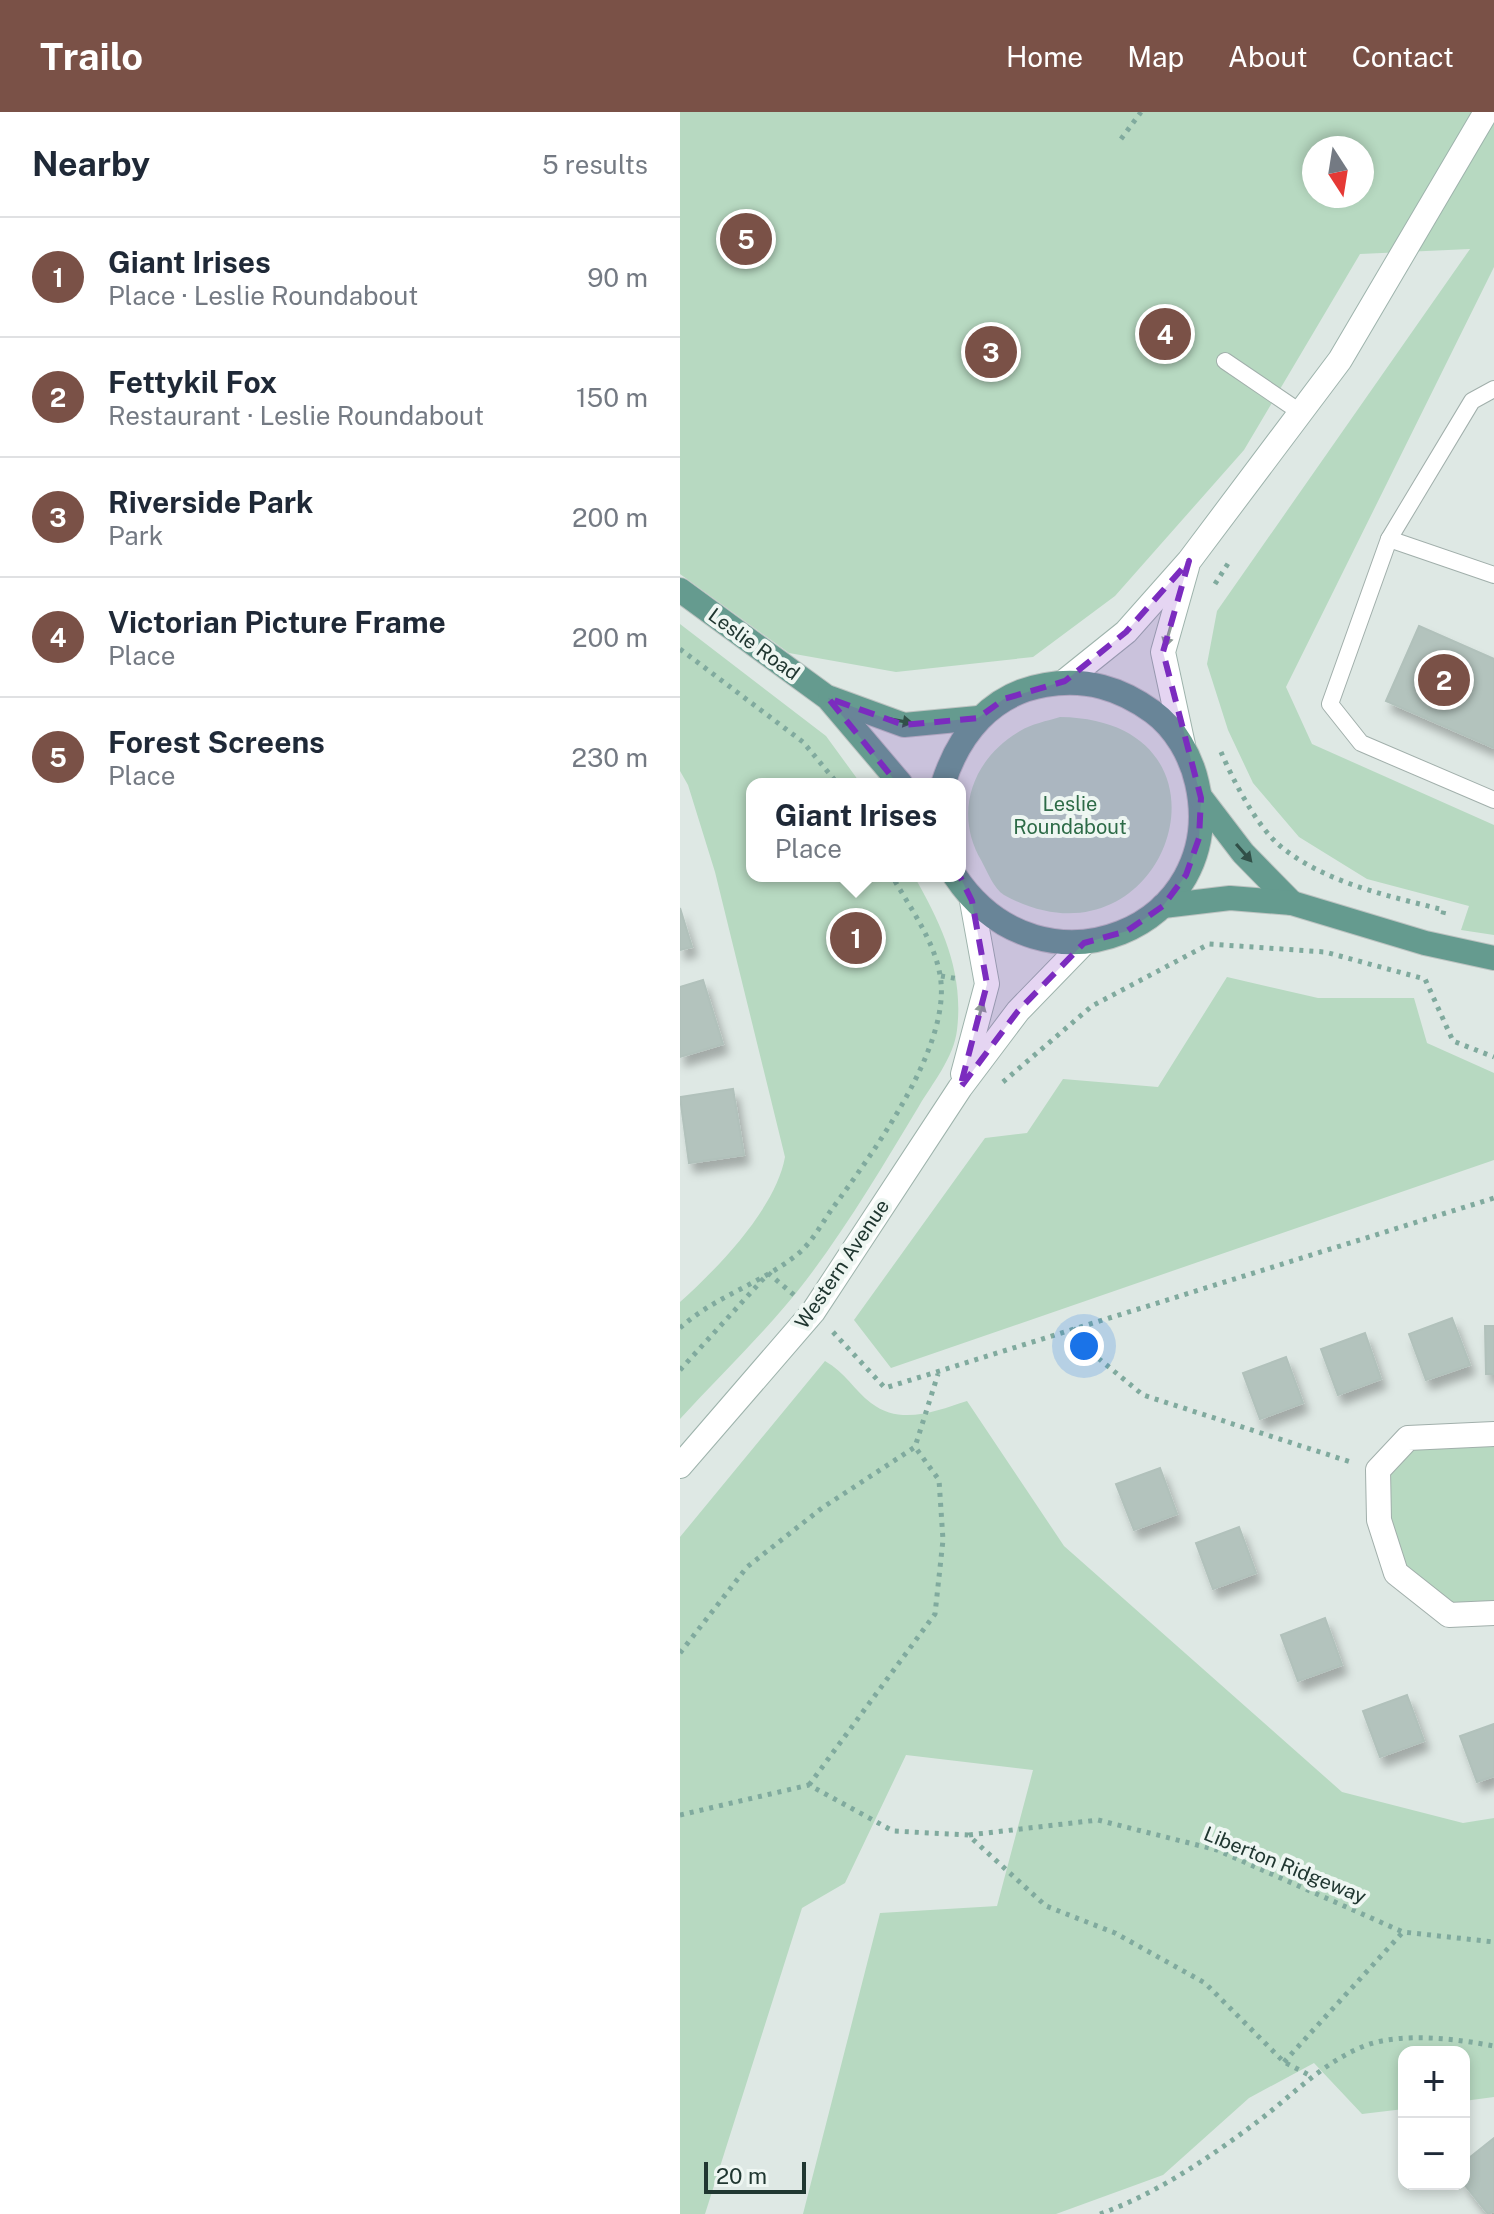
<!DOCTYPE html>
<html lang="en">
<head>
<meta charset="utf-8">
<style>
  :root { --surface:#fff; --page:#f6f6f7; --text:#1f2937; --muted:#747a83; --line:#e0e1e3; --accent:#7a5147 }
  body { margin:0; font-family:"Public Sans",sans-serif; background:var(--page); color:var(--text) }
  .controls { position:absolute; right:24px; bottom:24px; display:grid; overflow:hidden; border-radius:16px; box-shadow:0 4px 12px #0003 }
  .controls button { width:72px; height:72px; display:grid; place-items:center; padding:0; border:0; border-bottom:2px solid var(--line); background:var(--surface); color:var(--text); font:40px sans-serif }
  .compass { position:absolute; left:622px; top:24px; width:72px; height:72px; border-radius:50%; background:var(--surface); box-shadow:0 4px 12px #0003; rotate:168deg }
  .scale { position:absolute; left:24px; bottom:20px; width:102px; box-sizing:border-box; padding-left:8px; border:4px solid #203731; border-top:0; font-size:22px; line-height:28px; white-space:nowrap; color:#203731; -webkit-text-stroke:6px #eef6f2; paint-order:stroke }
  .you { position:absolute; left:404px; top:1234px; width:28px; height:28px; margin:-20px; border:6px solid #fff; border-radius:50%; background:#1a73e8; box-shadow:0 0 0 12px #1a73e833 }
  .badge { display:grid; place-items:center; width:52px; height:52px; border-radius:50%; background:var(--accent); color:#fff; font-size:26px; font-weight:700 }
  .pin { position:absolute; translate:-50% -50%; border:4px solid #fff; box-shadow:0 2px 8px #0006 }
  .popup { position:absolute; left:66px; top:666px; width:220px; height:104px; box-sizing:border-box; display:grid; place-content:center; border-radius:16px; background:var(--surface); filter:drop-shadow(0 2px 6px #0005); font-size:26px; white-space:nowrap; color:var(--muted) }
  .popup b { font-size:30px; color:var(--text) }
  .popup::after { content:''; position:absolute; left:50%; top:100%; margin-left:-16px; border:16px solid transparent; border-top-color:var(--surface) }
  .list { margin:0; padding:0; list-style:none }
  h2 { display:flex; justify-content:space-between; align-items:center; height:104px; margin:0; padding:0 32px; font-size:34px }
  h2 small { font-size:26px; font-weight:400; color:var(--muted) }
  .list li { display:grid; grid-template-columns:52px 1fr auto; gap:24px; align-items:center; box-sizing:border-box; height:120px; padding:0 32px; border-top:2px solid var(--line) }
  .list b { display:block; font-size:30px; white-space:nowrap }
  .list p { margin:0; font-size:26px; white-space:nowrap; color:var(--muted) }
  .list em { font-size:26px; font-style:normal; color:var(--muted) }
  .map { position:relative; flex:none; width:814px; height:2102px; overflow:hidden }
  header { display:flex; align-items:center; gap:48px; box-sizing:border-box; height:112px; padding:0 40px; background:var(--accent); color:#fff }
  header strong { font-size:38px }
  nav { display:flex; gap:44px; margin-inline-start:auto; font-size:28px }
  main { display:flex }
  aside { flex:1; background:var(--surface) }
  .map>svg:first-child { display:block }
  .green { fill:#b7d9c1; fill-rule:evenodd }
  .building { fill:#b3c3bd; stroke:#b1c1bb; stroke-width:2; filter:url(#shadow) }
  .lines { fill:none; stroke-linecap:round; stroke-linejoin:round }
  .service-casing { stroke:#a1afab; stroke-width:18 }
  .minor-casing { stroke:#a1afab; stroke-width:26 }
  .secondary-casing { stroke:#9eb3ac; stroke-width:26 }
  .primary-casing { stroke:#bcc3c1; stroke-width:26 }
  .path { stroke:#80aa9e; stroke-width:5; stroke-dasharray:4 6; stroke-linecap:butt }
  .service { stroke:#fff; stroke-width:16 }
  .minor { stroke:#fff; stroke-width:24 }
  .secondary { stroke:#fff; stroke-width:24 }
  .primary { stroke:#659b8f; stroke-width:24 }
  .oneway { fill:#909b98 }
  .oneway2 { fill:#315048 }
  .marked { fill:#7b2cbf; fill-opacity:0.2; stroke:#7b2cbf; stroke-width:6; stroke-dasharray:16 10; stroke-linejoin:round }
  .labels { text-anchor:middle; dominant-baseline:central; stroke-width:8; stroke-linejoin:round; paint-order:stroke }
  .street-label { font-size:20px; fill:#203731; stroke:#eef6f2 }
  .park-label { font-size:20px; fill:#2d6b47; stroke:#eef6f2 }
</style>
</head>
<body>
<header>
<strong>Trailo</strong>
<nav><a>Home</a><a>Map</a><a>About</a><a>Contact</a></nav>
</header>
<main>
<aside>
<h2>Nearby<small>5 results</small></h2>
<ul class="list">
<li><span class="badge">1</span><div><b>Giant Irises</b><p>Place · Leslie Roundabout</p></div><em>90 m</em></li>
<li><span class="badge">2</span><div><b>Fettykil Fox</b><p>Restaurant · Leslie Roundabout</p></div><em>150 m</em></li>
<li><span class="badge">3</span><div><b>Riverside Park</b><p>Park</p></div><em>200 m</em></li>
<li><span class="badge">4</span><div><b>Victorian Picture Frame</b><p>Place</p></div><em>200 m</em></li>
<li><span class="badge">5</span><div><b>Forest Screens</b><p>Place</p></div><em>230 m</em></li>
</ul>
</aside>
<div class="map">
<svg width="814" height="2102" viewBox="0 0 814 2102">
  <defs>
    <filter id="shadow"><feDropShadow dx="5" dy="9" stdDeviation="4" flood-color="#0004"/></filter>
  </defs>
  <rect width="100%" height="100%" fill="#dee8e4"/>
  <g class="green">
    <path d="M 0,0 L 814,0 L 814,155 L 606,575 L 632,632 L 814,713 L 814,823 L 781,818 L 789,794 L 687,767 L 619,725 L 573,671 L 548,618 L 527,552 L 537,499 L 790,137 L 680,142 L 564,338 L 435,484 L 353,545 L 216,560 L 109,541 L 0,462 ZM 634,36 L 682,36 L 682,84 L 634,84 Z"/>
    <path d="M 0,512 L 146,624 L 181,672 L 72,672 L 72,764 L 234,764 C 262,813 284,860 277,918 C 274,945 252,972 239,994 C 204,1052 168,1113 127,1167 C 89,1217 42,1261 0,1307 L 0,1190 C 38,1156 96,1096 105,1045 L 35,760 L 8,673 L 0,659 Z"/>
    <path d="M 380,605 C 576,608 486,872 324,783 C 314,777 307,759 301,748 C 273,700 293,646 340,619 C 351,612 367,609 380,605 Z"/>
    <path d="M 547,865 L 638,886 L 734,886 L 747,931 L 814,961 L 814,1048 L 211,1256 L 174,1208 L 305,1026 L 347,1021 L 383,967 L 478,975 Z"/>
    <path d="M 145,1249 C 165,1260 174,1278 191,1291 C 221,1314 256,1299 287,1289 L 384,1434 L 662,1680 L 783,1711 L 814,1706 L 814,1985 L 784,1989 L 784,1940 L 724,1940 L 724,1997 L 682,2002 L 634,1951 L 569,1986 L 483,2063 L 376,2102 L 123,2102 L 200,1801 L 317,1794 L 353,1658 L 226,1643 L 165,1771 L 122,1796 L 25,2102 L 0,2102 L 0,1425 Z"/>
    <path d="M 814,1322 L 814,1501 L 769,1503 L 716,1461 L 698,1358 L 728,1326 Z"/>
  </g>
  <g class="building">
    <path d="M 739,514 L 814,547 L 814,636 L 706,589 Z"/>
    <path d="M 0,796 L 12,835 L 0,838 Z"/>
    <path d="M 23,868 L 43,932 L 0,945 L 0,875 Z"/>
    <path d="M 53,977 L 64,1043 L 9,1051 L 0,985 Z"/>
    <path d="M 772,1206 L 790,1253 L 746,1268 L 729,1222 Z"/>
    <path d="M 805,1214 L 814,1214 L 814,1262 L 806,1262 Z"/>
    <path d="M 685,1221 L 701,1267 L 658,1283 L 641,1237 Z"/>
    <path d="M 606,1245 L 623,1291 L 580,1307 L 563,1261 Z"/>
    <path d="M 480,1356 L 497,1402 L 454,1418 L 436,1372 Z"/>
    <path d="M 559,1415 L 576,1461 L 533,1477 L 516,1431 Z"/>
    <path d="M 645,1506 L 662,1553 L 618,1569 L 601,1523 Z"/>
    <path d="M 727,1583 L 744,1629 L 700,1645 L 683,1599 Z"/>
    <path d="M 814,1612 L 814,1664 L 797,1670 L 780,1624 Z"/>
    <path d="M 814,2026 L 814,2099 L 808,2102 L 784,2072 L 784,2050 Z"/>
  </g>
  <g class="lines">
    <g class="service-casing">
      <g id="service">
        <path d="M 545,249 L 620,300"/>
        <path d="M 814,277 L 792,289 L 709,427 L 650,592 L 681,631 L 814,688"/>
        <path d="M 709,427 L 814,463"/>
      </g>
    </g>
    <g class="minor-casing">
      <path id="minor" d="M 814,1322 L 728,1326 L 698,1358 L 699,1408 L 716,1461 L 769,1503 L 814,1501"/>
    </g>
    <g class="secondary-casing">
      <g id="secondary">
        <path d="M 385,569 L 446,520 L 509,449 L 660,248 L 806,0"/>
        <path d="M 503,633 L 483,540 L 507,455"/>
        <path d="M 283,962 L 307,872 L 292,789"/>
        <path d="M 0,1354 L 133,1200 L 280,976 L 338,899 L 404,831"/>
      </g>
    </g>
    <g class="primary-casing">
      <g id="primary">
        <path d="M 0,478 L 148,586 L 221,672"/>
        <path d="M 150,586 L 224,613 L 298,606"/>
        <path d="M 263,672 C 279,622 311,582 365,573 C 406,566 440,576 473,600 C 495,616 511,644 517,671 C 550,816 362,894 275,764"/>
        <path d="M 521,686 L 563,741 L 612,791"/>
        <path d="M 483,794 L 550,786 L 612,791 L 745,831 L 814,846"/>
      </g>
    </g>
    <g class="path">
      <path d="M 441,27 L 461,0"/>
      <path d="M 535,472 L 549,450"/>
      <path d="M 0,537 L 123,630 L 158,672"/>
      <path d="M 541,640 C 553,668 576,713 599,733 C 644,771 709,784 764,798 L 762,806"/>
      <path d="M 261,864 L 279,867"/>
      <path d="M 323,970 L 412,894 L 529,832 L 645,840 L 745,867 L 773,929 L 814,945"/>
      <path d="M 88,1161 L 114,1183"/>
      <path d="M 0,1216 C 35,1184 83,1171 119,1141 C 132,1130 142,1111 152,1097 C 192,1042 273,933 260,863 C 254,828 229,794 212,764"/>
      <path d="M 393,1216 L 407,1237 L 463,1283 L 674,1351"/>
      <path d="M 153,1220 L 205,1276 L 814,1086"/>
      <path d="M 0,1258 L 85,1165"/>
      <path d="M 0,1541 L 67,1455 L 142,1396 L 235,1335 L 258,1262"/>
      <path d="M 129,1673 L 255,1502 L 263,1428 L 259,1368 L 235,1335"/>
      <path d="M 0,1703 L 129,1673 L 213,1719 L 288,1723 L 366,1794 L 435,1821 L 525,1871 L 604,1950 L 631,1964"/>
      <path d="M 289,1723 L 418,1708 L 537,1738 L 723,1820 L 814,1830"/>
      <path d="M 604,1950 L 723,1820"/>
      <path d="M 420,2102 C 476,2082 529,2046 577,2010 C 613,1983 644,1949 687,1933 C 723,1920 777,1927 814,1934"/>
    </g>
    <use href="#service" class="service"/>
    <use href="#minor" class="minor"/>
    <use href="#secondary" class="secondary"/>
    <use href="#primary" class="primary"/>
  </g>
  <defs><path id="oneway-solid" d="M-6-.8H1V-3.2L6.5 0L1 3.2V.8H-6Z" transform="scale(2)"/></defs>
  <g class="oneway">
    <use href="#oneway-solid" transform="translate(488 524) rotate(106)"/>
    <use href="#oneway-solid" transform="translate(300 901) rotate(-75)"/>
  </g>
  <g class="oneway2">
    <use href="#oneway-solid" transform="translate(221 609) rotate(10)"/>
    <use href="#oneway-solid" transform="translate(564 741) rotate(49)"/>
  </g>
  <path class="marked" d="M 509,449 L 483,540 L 521,686 L 519,726 L 506,763 L 483,794 L 447,819 L 404,831 L 338,899 L 280,976 L 307,872 L 292,789 L 260,724 L 148,586 L 224,613 L 298,606 L 324,587 L 385,569 L 446,520 Z"/>
  <g class="labels">
    <g class="street-label">
      <text transform="translate(74 532) rotate(36)">Leslie Road</text>
      <text transform="translate(162 1152) rotate(-56)">Western Avenue</text>
      <text transform="translate(605 1753) rotate(22)">Liberton Ridgeway</text>
    </g>
    <g class="park-label">
      <text x="390" y="692">Leslie<tspan x="390" dy="23">Roundabout</tspan></text>
    </g>
  </g>
</svg>
<div class="controls">
<button>+</button>
<button>−</button>
</div>
<svg class="compass" viewBox="-18 -18 36 36"><path d="M0-13l5 13h-10z" fill="#e53935"/><path d="M0 13l5-13h-10z" fill="#747a83"/></svg>
<div class="scale">20 m</div>
<div class="you"></div>
<div class="pin badge" style="left:176px;top:826px">1</div>
<div class="popup"><b>Giant Irises</b>Place</div>
<div class="pin badge" style="left:764px;top:568px">2</div>
<div class="pin badge" style="left:311px;top:240px">3</div>
<div class="pin badge" style="left:485px;top:222px">4</div>
<div class="pin badge" style="left:66px;top:127px">5</div>
</div>
</main>
</body>
</html>
